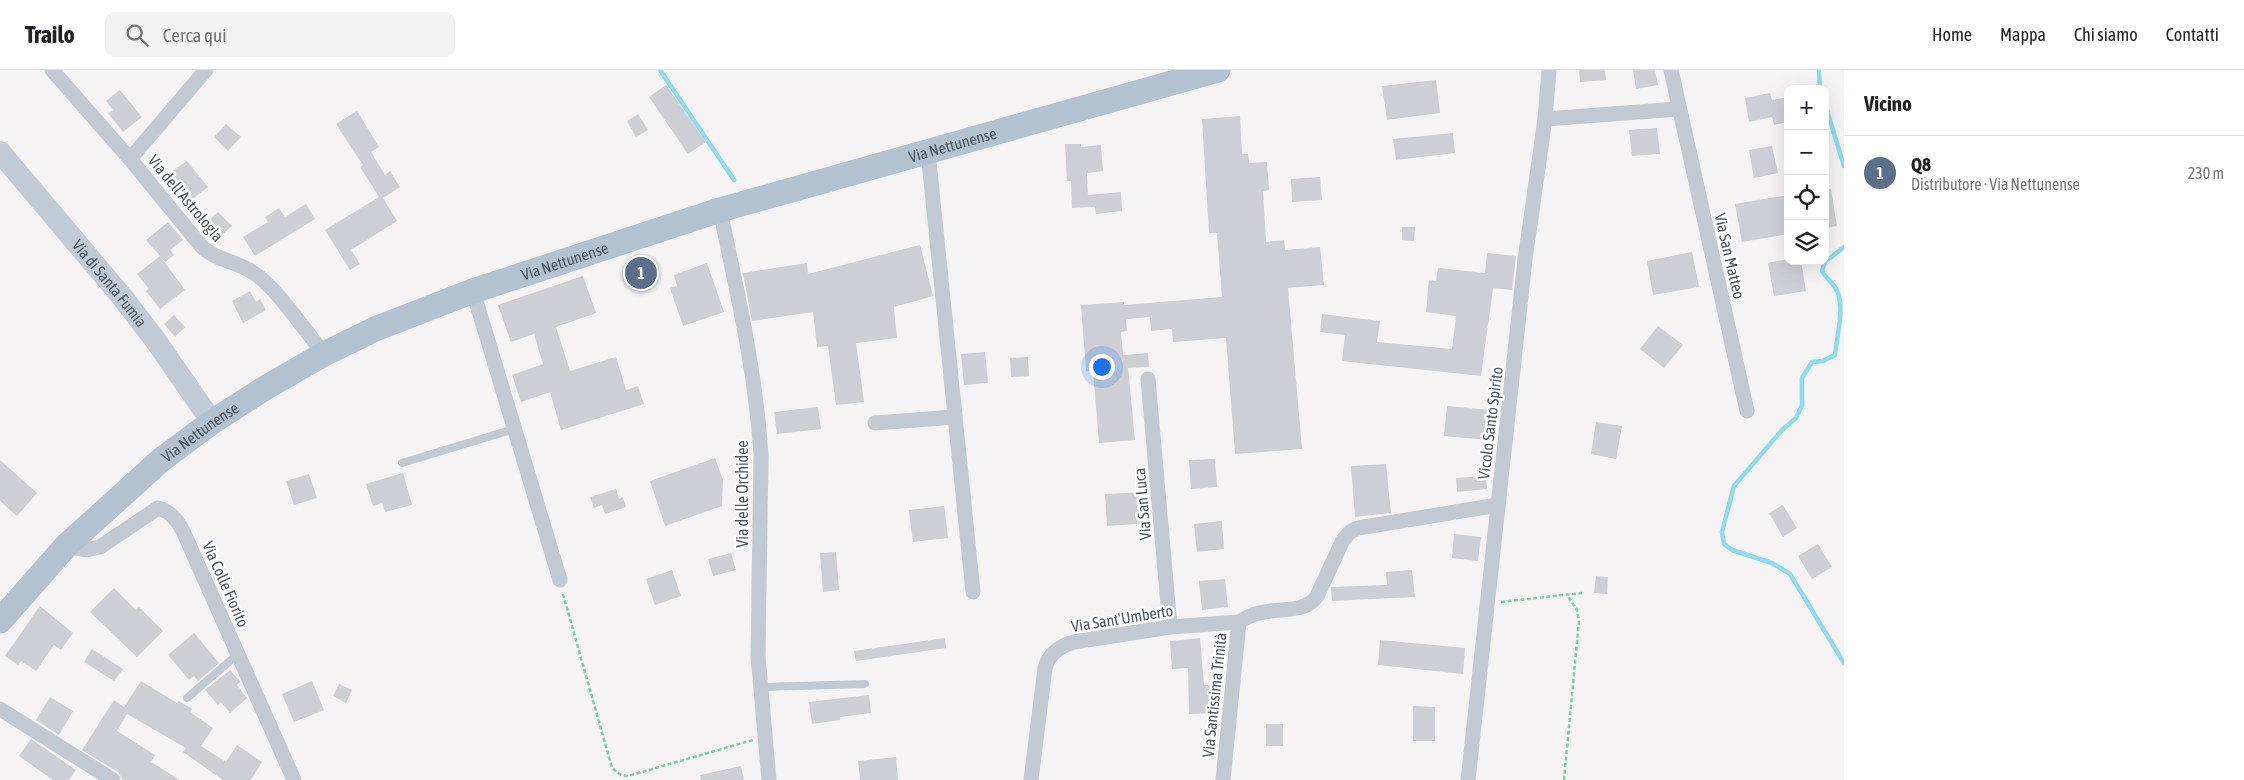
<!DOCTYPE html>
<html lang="it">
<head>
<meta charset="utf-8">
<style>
  :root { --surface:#fff; --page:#f2f2f2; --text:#202124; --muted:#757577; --line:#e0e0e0; --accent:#7c3aed }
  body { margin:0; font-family:"Asap Condensed",sans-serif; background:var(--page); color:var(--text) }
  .controls { position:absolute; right:15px; top:15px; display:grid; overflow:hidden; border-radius:10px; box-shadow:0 5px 20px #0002 }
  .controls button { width:45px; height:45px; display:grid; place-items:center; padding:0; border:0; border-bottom:1px solid var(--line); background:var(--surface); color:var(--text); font:25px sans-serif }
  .you { position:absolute; left:1101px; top:296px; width:18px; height:18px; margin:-12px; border:4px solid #fff; border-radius:50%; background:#1a73e8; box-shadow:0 0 0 8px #1a73e833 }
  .badge { display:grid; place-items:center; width:32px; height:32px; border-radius:50%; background:var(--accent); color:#fff; font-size:16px; font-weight:700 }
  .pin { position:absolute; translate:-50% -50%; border:2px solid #fff; box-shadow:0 1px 5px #0006 }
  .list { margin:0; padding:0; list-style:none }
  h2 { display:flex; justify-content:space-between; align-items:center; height:65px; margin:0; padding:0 20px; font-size:21px }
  h2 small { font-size:16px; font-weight:400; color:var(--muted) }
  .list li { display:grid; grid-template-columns:32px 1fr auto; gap:15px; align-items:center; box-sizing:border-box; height:75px; padding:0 20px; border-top:1px solid var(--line) }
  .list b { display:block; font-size:19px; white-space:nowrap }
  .list p { margin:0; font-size:16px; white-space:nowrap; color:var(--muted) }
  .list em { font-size:16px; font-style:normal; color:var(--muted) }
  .icon { flex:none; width:28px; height:28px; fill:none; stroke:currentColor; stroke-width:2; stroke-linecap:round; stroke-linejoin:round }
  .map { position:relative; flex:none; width:1844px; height:710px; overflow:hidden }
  header { display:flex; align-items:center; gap:30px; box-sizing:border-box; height:70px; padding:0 25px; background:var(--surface); border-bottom:1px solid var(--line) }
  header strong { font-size:24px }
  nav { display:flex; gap:28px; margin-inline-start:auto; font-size:18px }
  .search { width:350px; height:45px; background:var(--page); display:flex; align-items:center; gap:12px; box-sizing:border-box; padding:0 18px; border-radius:10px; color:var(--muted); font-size:19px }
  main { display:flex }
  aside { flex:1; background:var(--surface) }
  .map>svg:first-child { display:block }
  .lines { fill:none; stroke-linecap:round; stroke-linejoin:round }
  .stream { stroke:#90daee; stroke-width:4.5 }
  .building { fill:#cdcfd5 }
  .path { stroke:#7ad0a6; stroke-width:2.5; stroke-dasharray:4 2.5; stroke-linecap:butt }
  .lane { stroke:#c1cad2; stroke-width:8 }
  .street { stroke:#c1cad2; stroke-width:15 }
  .secondary { stroke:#c1cbd6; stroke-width:22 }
  .primary { stroke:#b3c2d1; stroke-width:25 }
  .labels { text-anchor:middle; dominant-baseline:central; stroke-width:5; stroke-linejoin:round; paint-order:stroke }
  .street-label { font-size:16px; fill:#4a5661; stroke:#fff }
</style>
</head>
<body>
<header>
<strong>Trailo</strong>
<div class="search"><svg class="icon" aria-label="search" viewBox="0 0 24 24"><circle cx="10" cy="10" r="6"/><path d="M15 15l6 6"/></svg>Cerca qui</div>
<nav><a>Home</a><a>Mappa</a><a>Chi siamo</a><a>Contatti</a></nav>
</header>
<main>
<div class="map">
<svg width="1844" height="710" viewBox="0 0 1844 710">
  <rect width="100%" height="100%" fill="#f5f3f3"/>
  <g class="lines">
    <g class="stream">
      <path d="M 660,0 L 734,110"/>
      <path d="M 1819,0 L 1820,19"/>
      <path d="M 1825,34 L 1844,96"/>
      <path d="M 1844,177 L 1825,192 L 1822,201 C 1827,210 1835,214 1838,223 C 1844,241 1837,266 1835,285 L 1823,291 L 1812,292 L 1802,308 L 1802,335 L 1796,348 L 1782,360 L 1734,416 L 1722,462 L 1724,474 L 1732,480 L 1772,493 L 1790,504 L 1844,593"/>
    </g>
  </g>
  <g class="building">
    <path d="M 1579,0 L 1605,0 L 1606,10 L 1580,12 Z"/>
    <path d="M 1633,0 L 1655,0 L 1658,15 L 1636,19 Z"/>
    <path d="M 1436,10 L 1440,43 L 1387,50 L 1382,16 Z"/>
    <path d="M 666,15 L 706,72 L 688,84 L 649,27 Z"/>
    <path d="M 120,20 L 142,47 L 123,62 L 108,43 L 113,40 L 106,31 Z"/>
    <path d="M 1770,23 L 1772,30 L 1788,27 L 1788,52 L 1774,55 L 1772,47 L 1749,52 L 1745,28 Z"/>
    <path d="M 357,41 L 379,77 L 371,82 L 385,105 L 390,101 L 400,117 L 383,128 L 397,151 L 351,180 L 360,194 L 350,200 L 325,160 L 379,127 L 360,97 L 363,95 L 336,54 Z"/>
    <path d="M 638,44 L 648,60 L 636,67 L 627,51 Z"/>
    <path d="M 1240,46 L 1242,84 L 1248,84 L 1249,93 L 1267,92 L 1269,120 L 1263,121 L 1266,172 L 1284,170 L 1285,180 L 1320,177 L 1324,215 L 1288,218 L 1302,379 L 1235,384 L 1226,268 L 1173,272 L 1172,259 L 1151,261 L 1150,247 L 1126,249 L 1127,261 L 1121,262 L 1123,285 L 1148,283 L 1149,297 L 1128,298 L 1135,370 L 1099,373 L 1093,301 L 1086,301 L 1081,235 L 1124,232 L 1124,235 L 1222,227 L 1217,163 L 1209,163 L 1202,49 Z"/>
    <path d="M 226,54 L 241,67 L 228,81 L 214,67 Z"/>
    <path d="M 1657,58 L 1660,84 L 1632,86 L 1629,60 Z"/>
    <path d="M 1453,63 L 1455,83 L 1396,90 L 1393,69 Z"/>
    <path d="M 1065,74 L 1081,74 L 1081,77 L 1101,75 L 1103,101 L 1087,103 L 1088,125 L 1121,122 L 1122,141 L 1096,144 L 1095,137 L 1072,138 L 1071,111 L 1067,111 Z"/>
    <path d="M 1772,76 L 1778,103 L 1754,108 L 1749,80 Z"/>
    <path d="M 187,91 L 208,117 L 187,133 L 164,107 Z"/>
    <path d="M 1320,107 L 1322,130 L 1292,132 L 1291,109 Z"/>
    <path d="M 1831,119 L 1837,156 L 1825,158 L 1825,120 Z"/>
    <path d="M 1788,125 L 1788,164 L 1742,172 L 1735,134 Z"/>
    <path d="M 306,134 L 315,149 L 255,186 L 243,167 L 268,152 L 265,147 L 279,138 L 285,147 Z"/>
    <path d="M 218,142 L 232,156 L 213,173 L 205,163 L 215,155 L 210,149 Z"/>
    <path d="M 168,152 L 183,170 L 170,180 L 174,185 L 165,192 L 146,170 Z"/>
    <path d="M 1402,157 L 1415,157 L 1414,171 L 1402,170 Z"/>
    <path d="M 920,175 L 933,226 L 894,237 L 897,268 L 856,273 L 864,332 L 836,335 L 828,276 L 817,277 L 813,242 L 752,251 L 743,203 L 807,193 L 808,204 Z"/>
    <path d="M 1692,182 L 1699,217 L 1653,225 L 1647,191 Z"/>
    <path d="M 1487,183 L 1516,186 L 1512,220 L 1493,218 L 1481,306 L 1342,291 L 1345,265 L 1320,262 L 1322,244 L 1380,251 L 1377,272 L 1452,279 L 1456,246 L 1426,242 L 1429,210 L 1436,211 L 1438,198 L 1485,203 Z"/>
    <path d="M 160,186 L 185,220 L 160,239 L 146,221 L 149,219 L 137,204 Z"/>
    <path d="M 642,189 L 652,213 L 640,218 L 631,193 Z"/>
    <path d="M 1788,189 L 1788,191 L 1801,191 L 1806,221 L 1774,226 L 1768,193 Z"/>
    <path d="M 707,193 L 724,242 L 683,256 L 670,218 L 677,216 L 674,205 Z"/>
    <path d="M 583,206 L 596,243 L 556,257 L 570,301 L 616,287 L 626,320 L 638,316 L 644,334 L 561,360 L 550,322 L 521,332 L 512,305 L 543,294 L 534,264 L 511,272 L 498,235 Z"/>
    <path d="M 250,221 L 256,232 L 260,229 L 266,240 L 243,253 L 232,231 Z"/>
    <path d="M 174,245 L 185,257 L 175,267 L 164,254 Z"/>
    <path d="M 1658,256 L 1683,275 L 1664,298 L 1640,279 Z"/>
    <path d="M 985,282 L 988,313 L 964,315 L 961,284 Z"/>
    <path d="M 1028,287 L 1029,306 L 1011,307 L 1010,288 Z"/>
    <path d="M 1447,336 L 1491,340 L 1489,370 L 1444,366 Z"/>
    <path d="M 818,337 L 821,359 L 777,364 L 774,342 Z"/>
    <path d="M 1596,352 L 1622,356 L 1616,389 L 1591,384 Z"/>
    <path d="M 715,388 L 723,410 L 722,436 L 665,456 L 650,411 Z"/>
    <path d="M 1215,389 L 1217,417 L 1191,419 L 1189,390 Z"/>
    <path d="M 0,390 L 37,423 L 17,446 L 0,431 Z"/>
    <path d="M 1386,394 L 1391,443 L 1355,447 L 1351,396 Z"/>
    <path d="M 403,403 L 412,435 L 385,442 L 382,433 L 373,436 L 366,414 Z"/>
    <path d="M 309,404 L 317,428 L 294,435 L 286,411 Z"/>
    <path d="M 1486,406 L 1487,419 L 1457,422 L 1456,408 Z"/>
    <path d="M 616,419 L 619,429 L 623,427 L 626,437 L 605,444 L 602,435 L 594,438 L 590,427 Z"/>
    <path d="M 1145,422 L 1147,453 L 1107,456 L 1105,424 Z"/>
    <path d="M 1783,435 L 1797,458 L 1783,467 L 1769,443 Z"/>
    <path d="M 944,436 L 948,468 L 913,472 L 909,440 Z"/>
    <path d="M 1222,451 L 1224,479 L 1197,482 L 1194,454 Z"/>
    <path d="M 1454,464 L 1481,467 L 1478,491 L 1452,488 Z"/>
    <path d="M 1818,474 L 1832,497 L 1812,509 L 1798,486 Z"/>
    <path d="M 836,482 L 839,520 L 823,522 L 820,483 Z"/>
    <path d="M 731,483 L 736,500 L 713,506 L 708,489 Z"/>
    <path d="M 672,500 L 681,526 L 655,535 L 646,509 Z"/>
    <path d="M 1412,500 L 1415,527 L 1332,531 L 1331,517 L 1387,515 L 1386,502 Z"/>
    <path d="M 1596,506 L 1608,507 L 1607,524 L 1594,523 Z"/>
    <path d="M 1225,509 L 1228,537 L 1202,540 L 1199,511 Z"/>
    <path d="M 114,518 L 136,540 L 139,537 L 163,561 L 137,587 L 90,542 Z"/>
    <path d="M 40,536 L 73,563 L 61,580 L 54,575 L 36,601 L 21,591 L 18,595 L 5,586 Z"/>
    <path d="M 194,563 L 219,593 L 198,611 L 194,606 L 189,610 L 168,585 Z"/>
    <path d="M 945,568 L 946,578 L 856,591 L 854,581 Z"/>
    <path d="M 1200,568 L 1204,615 L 1220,615 L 1220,643 L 1189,644 L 1188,598 L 1172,599 L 1170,571 Z"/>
    <path d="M 1380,570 L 1465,578 L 1463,604 L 1378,595 Z"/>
    <path d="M 92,579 L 123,599 L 114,611 L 84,592 Z"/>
    <path d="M 230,600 L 239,610 L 240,612 L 237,615 L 247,628 L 230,643 L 221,632 L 218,635 L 205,620 Z"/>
    <path d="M 141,611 L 177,633 L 179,631 L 192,639 L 190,642 L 213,658 L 201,676 L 226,692 L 237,675 L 262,692 L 251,710 L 223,710 L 183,682 L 186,678 L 127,644 L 117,661 L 155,685 L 151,692 L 180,710 L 123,710 L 118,702 L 82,680 L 114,630 L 124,637 Z"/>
    <path d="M 312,611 L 324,640 L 294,652 L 282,624 Z"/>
    <path d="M 339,614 L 352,620 L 346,633 L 333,626 Z"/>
    <path d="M 869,625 L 871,643 L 840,647 L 840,650 L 812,654 L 809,632 Z"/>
    <path d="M 50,627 L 73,641 L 59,665 L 36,650 Z"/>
    <path d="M 1413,636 L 1435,637 L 1435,671 L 1413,671 Z"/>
    <rect x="1266" y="654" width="17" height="22"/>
    <path d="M 31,669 L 76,700 L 69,710 L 53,710 L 19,686 Z"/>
    <path d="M 896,687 L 898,710 L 860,710 L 858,691 Z"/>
    <path d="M 741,696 L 744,710 L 701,710 L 700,705 Z"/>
  </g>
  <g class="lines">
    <g class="path">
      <path d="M 563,524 L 612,698 L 621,705 L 628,706 L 753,670"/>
      <path d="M 1501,532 L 1582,523"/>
      <path d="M 1564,710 L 1579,551 L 1577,540 L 1567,525"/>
    </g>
    <g class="lane">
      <path d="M 402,393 L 514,359"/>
      <path d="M 759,617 L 865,614"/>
      <path d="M 187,628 L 238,584"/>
    </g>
    <g class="street">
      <path d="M 52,0 L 130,89 L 202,177 C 217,191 237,191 254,203 C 276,217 306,262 324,284"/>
      <path d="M 1671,0 L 1747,341"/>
      <path d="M 1545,49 L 1679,39"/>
      <path d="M 928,82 L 973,522"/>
      <path d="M 130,89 L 206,0"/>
      <path d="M 720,140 C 737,222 756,302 761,386 L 758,586 L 769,710"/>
      <path d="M 473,221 L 560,510"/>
      <path d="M 1148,309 L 1170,557"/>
      <path d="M 875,353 L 955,347"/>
      <path d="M 66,476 L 86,480 L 100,477 L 158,438 C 170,441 178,451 183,461 L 294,710"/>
      <path d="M 0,639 L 113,710"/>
      <path d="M 1031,710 L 1045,598 C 1049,584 1059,576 1074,572 L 1170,557 L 1239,552"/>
      <path d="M 1223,710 L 1239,552 C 1247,547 1256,543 1265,542 C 1283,538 1305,543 1317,526 L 1343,470 L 1350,462 L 1358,458 L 1498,435"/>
      <path d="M 1468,710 L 1525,190 L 1545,49 L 1549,0"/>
    </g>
    <path class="secondary" id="s1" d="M 0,82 L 123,228 L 156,271 L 212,352"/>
    <path class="primary" id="s2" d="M 0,551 L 66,476 L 161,390 L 212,352 L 265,318 L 324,284 L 375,259 L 473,221 L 720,140 L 1218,0"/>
  </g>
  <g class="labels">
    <g class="street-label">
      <text stroke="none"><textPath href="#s2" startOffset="1086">Via Nettunense</textPath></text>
      <text transform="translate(186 128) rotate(50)">Via dell'Astrologia</text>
      <text transform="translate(1730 186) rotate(77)">Via San Matteo</text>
      <text stroke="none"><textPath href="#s2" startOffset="681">Via Nettunense</textPath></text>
      <text stroke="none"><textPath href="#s1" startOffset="171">Via di Santa Fumia</textPath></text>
      <text transform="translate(1490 353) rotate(-83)">Vicolo Santo Spirito</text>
      <text stroke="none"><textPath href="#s2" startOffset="276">Via Nettunense</textPath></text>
      <text transform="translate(742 424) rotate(-90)">Via delle Orchidee</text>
      <text transform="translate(1142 434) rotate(-95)">Via San Luca</text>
      <text transform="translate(226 514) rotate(66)">Via Colle Fiorito</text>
      <text transform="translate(1122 548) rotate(-9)">Via Sant'Umberto</text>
      <text transform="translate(1214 625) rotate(-84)">Via Santissima Trinità</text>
    </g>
  </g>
</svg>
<div class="controls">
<button>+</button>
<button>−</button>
<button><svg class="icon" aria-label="locate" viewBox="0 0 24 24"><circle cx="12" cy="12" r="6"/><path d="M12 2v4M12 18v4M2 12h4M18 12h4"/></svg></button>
<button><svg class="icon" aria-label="layers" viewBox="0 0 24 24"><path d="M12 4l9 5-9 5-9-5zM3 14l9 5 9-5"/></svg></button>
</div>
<div class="you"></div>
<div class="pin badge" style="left:641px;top:203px;background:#5c6f8a">1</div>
</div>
<aside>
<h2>Vicino<small></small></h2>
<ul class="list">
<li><span class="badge" style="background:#5c6f8a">1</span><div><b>Q8</b><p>Distributore · Via Nettunense</p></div><em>230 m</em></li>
</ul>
</aside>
</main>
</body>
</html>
